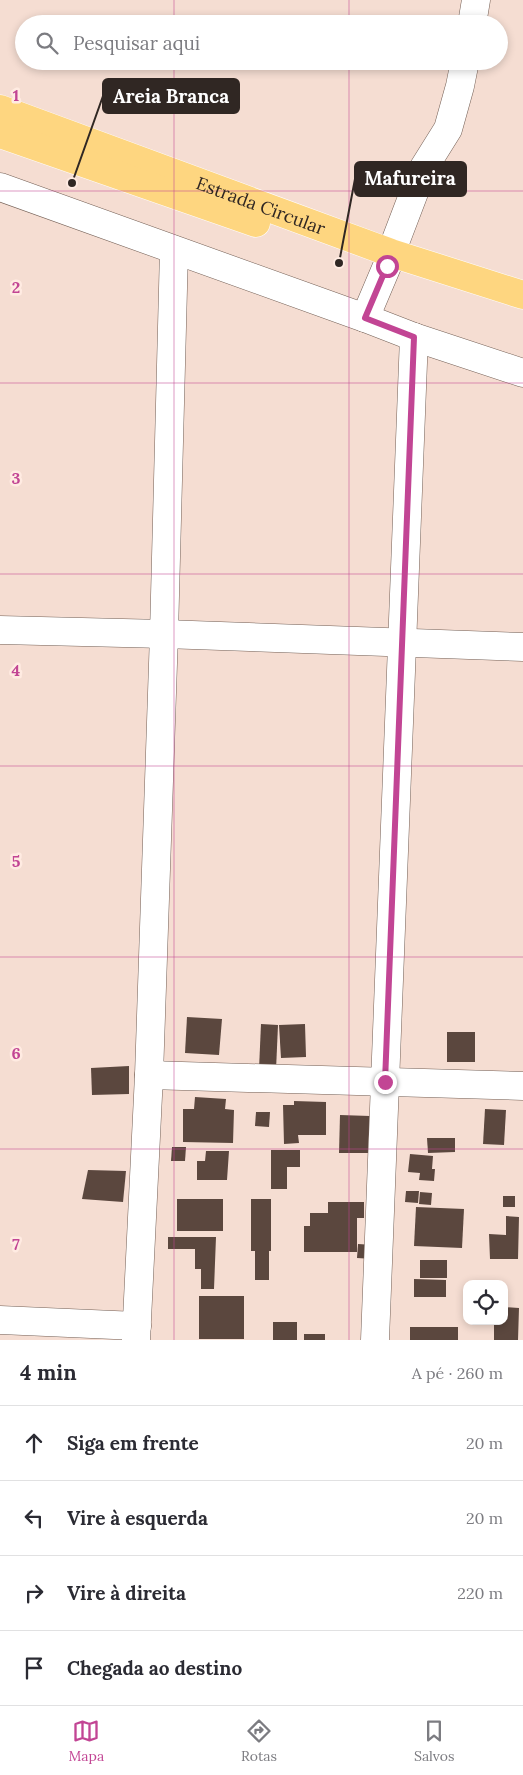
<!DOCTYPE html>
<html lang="pt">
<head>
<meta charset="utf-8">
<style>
  :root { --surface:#fff; --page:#f2f2f3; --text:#2b2b33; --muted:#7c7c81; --line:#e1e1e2; --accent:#c24594 }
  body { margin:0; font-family:Lora,serif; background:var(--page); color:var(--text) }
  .controls { position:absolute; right:15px; bottom:15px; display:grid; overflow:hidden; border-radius:10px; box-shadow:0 2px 8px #0003 }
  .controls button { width:45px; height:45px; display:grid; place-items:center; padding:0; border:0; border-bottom:1px solid var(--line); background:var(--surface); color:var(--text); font:25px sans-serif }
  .stop { position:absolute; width:15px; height:15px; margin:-11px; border:4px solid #c24594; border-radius:50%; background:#fff }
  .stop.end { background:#c24594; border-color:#fff; box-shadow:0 1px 5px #0008 }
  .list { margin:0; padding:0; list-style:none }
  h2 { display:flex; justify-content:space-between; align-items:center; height:65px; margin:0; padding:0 20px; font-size:21px }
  h2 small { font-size:16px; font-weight:400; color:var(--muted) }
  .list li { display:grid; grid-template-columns:32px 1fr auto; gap:15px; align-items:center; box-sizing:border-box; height:75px; padding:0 20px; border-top:1px solid var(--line) }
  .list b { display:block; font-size:19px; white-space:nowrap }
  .list em { font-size:16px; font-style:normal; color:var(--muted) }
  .icon { flex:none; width:28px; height:28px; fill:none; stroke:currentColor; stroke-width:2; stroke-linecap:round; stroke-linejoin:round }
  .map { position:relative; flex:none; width:523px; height:1340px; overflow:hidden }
  .search { position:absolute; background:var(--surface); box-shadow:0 2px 8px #0003; left:15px; right:15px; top:15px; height:55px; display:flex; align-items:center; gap:12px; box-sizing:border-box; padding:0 18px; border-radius:28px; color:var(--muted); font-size:19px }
  .sheet { height:365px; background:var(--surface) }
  nav { display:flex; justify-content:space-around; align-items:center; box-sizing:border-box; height:70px; border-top:1px solid var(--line); background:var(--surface); font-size:14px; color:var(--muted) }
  nav a { display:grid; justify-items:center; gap:2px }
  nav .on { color:var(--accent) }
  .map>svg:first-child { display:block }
  .building { fill:#5b473e }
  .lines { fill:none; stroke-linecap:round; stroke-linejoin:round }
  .minor-casing { stroke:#746056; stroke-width:29 }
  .major-casing { stroke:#fff; stroke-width:29 }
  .minor { stroke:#fff; stroke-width:28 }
  .major { stroke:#fed680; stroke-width:28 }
  .route { stroke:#c24594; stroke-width:6 }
  .grid { fill:none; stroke:#c24594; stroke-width:1; stroke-opacity:0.55 }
  .labels { text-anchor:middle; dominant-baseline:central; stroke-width:5; stroke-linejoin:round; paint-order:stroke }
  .street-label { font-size:18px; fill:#302723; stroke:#ffebe2 }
  .grid-label { font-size:16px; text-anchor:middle; font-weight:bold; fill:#c24594; stroke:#ffebe2; stroke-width:5; stroke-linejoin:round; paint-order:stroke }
  .leader { fill:none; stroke:#302723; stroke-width:2 }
  .callout-dot { fill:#302723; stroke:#ffebe2; stroke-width:2 }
  .callout { fill:#302723; stroke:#302723; stroke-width:2 }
  .callout-label { font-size:19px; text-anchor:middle; font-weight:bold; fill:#fff }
</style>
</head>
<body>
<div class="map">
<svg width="523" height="1340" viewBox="0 0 523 1340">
  <rect width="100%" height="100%" fill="#f5ddd2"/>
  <g class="building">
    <path d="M 187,1017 L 222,1019 L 219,1055 L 185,1053 Z"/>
    <path d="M 261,1024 L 278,1025 L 276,1070 L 259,1069 Z"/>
    <path d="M 305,1024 L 306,1057 L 281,1058 L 279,1025 Z"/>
    <rect x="447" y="1032" width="28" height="30"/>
    <path d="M 129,1066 L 129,1094 L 92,1095 L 91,1068 Z"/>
    <path d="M 195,1097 L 226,1099 L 225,1109 L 234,1110 L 233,1143 L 183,1142 L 183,1109 L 194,1109 Z"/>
    <path d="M 294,1101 L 326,1102 L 326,1135 L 298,1135 L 299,1143 L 284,1144 L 283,1105 L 294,1105 Z"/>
    <path d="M 485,1109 L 506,1110 L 504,1145 L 483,1144 Z"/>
    <path d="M 256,1112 L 270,1112 L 269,1127 L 255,1126 Z"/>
    <path d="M 340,1115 L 370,1116 L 368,1153 L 339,1153 Z"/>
    <path d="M 427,1138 L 455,1138 L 455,1152 L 428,1153 Z"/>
    <path d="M 172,1147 L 186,1147 L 185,1161 L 171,1161 Z"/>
    <path d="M 271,1150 L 300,1150 L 300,1167 L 287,1167 L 287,1189 L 271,1189 Z"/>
    <path d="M 206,1151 L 229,1151 L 227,1180 L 197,1180 L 197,1161 L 205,1161 Z"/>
    <path d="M 410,1154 L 433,1156 L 432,1169 L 435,1169 L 434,1181 L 419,1180 L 420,1173 L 408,1172 Z"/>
    <path d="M 88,1170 L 126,1171 L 123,1202 L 82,1199 Z"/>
    <path d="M 406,1191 L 419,1191 L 418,1203 L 405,1202 Z"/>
    <path d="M 420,1192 L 432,1193 L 431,1205 L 419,1204 Z"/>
    <rect x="503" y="1196" width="12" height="11"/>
    <rect x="177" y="1199" width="46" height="32"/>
    <path d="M 251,1199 L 271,1199 L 271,1251 L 269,1251 L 269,1280 L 255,1280 L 255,1251 L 251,1251 Z"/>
    <path d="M 328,1202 L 364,1202 L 364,1218 L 357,1218 L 357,1252 L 304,1252 L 304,1226 L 310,1226 L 310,1213 L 328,1213 Z"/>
    <path d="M 416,1207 L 464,1209 L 462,1248 L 414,1246 Z"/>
    <path d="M 506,1216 L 519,1217 L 518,1259 L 490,1259 L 489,1234 L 506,1235 Z"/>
    <path d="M 168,1237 L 216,1237 L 214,1289 L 201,1289 L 201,1269 L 195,1269 L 195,1249 L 168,1249 Z"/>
    <path d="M 358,1244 L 374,1245 L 373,1259 L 357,1258 Z"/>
    <rect x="420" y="1260" width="27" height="18"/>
    <path d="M 414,1279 L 446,1280 L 446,1297 L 414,1297 Z"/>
    <rect x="199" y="1296" width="45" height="43"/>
    <path d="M 504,1307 L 519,1308 L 518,1340 L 494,1340 L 494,1321 L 504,1321 Z"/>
    <rect x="273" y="1322" width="24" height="18"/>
    <rect x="410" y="1327" width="48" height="13"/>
    <rect x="304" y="1334" width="21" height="6"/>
  </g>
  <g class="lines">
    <g class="minor-casing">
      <g id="minor">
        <path d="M 472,24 L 476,0"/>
        <path d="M 0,187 L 365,318 L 414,337 L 523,373"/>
        <path d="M 391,253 L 423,169 L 448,129 L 460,86 L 465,61"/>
        <path d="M 365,318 L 387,266"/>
        <path d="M 0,630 L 164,634 L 523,647"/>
        <path d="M 149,1075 L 523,1086"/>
        <path d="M 0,1320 L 137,1326"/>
        <path d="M 136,1340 L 149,1075 L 164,634 L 174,250"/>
        <path d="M 375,1340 L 414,337"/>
      </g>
    </g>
    <g class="major-casing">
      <g id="major">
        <path id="s1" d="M 0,109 L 391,253 L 523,295"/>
        <path d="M 0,134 L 256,223"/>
      </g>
    </g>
    <use href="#minor" class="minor"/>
    <use href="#major" class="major"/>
  </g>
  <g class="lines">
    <path class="route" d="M 385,1082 L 414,337 L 365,318 L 387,266"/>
  </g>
  <path class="grid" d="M 174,0 L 174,24M 349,0 L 349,24M 174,61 L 174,1340M 349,61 L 349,1340M 0,191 L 523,191M 0,383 L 523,383M 0,574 L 523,574M 0,766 L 523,766M 0,957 L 523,957M 0,1149 L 523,1149"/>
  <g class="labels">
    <g class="street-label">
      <text stroke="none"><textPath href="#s1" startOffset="278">Estrada Circular</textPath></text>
    </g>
  </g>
  <g class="grid-label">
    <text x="16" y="101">1</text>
    <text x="16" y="293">2</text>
    <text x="16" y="484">3</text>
    <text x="16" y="676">4</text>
    <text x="16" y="867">5</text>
    <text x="16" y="1059">6</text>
    <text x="16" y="1250">7</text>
  </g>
  <path class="leader" d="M72 183L103 96M339 263L355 179"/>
  <g class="callout-dot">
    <circle cx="72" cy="183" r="5"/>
    <circle cx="339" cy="263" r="5"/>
  </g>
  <g class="callout">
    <rect x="103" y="79" width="136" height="34" rx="5"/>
    <rect x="355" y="162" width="111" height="34" rx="5"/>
  </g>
  <g class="callout-label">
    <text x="171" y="103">Areia Branca</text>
    <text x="410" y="185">Mafureira</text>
  </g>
</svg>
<div class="controls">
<button><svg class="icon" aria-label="locate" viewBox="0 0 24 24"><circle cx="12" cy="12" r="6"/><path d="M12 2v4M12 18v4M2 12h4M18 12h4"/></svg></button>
</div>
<div class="stop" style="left:387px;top:266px"></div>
<div class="stop end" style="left:385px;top:1082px"></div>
<div class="search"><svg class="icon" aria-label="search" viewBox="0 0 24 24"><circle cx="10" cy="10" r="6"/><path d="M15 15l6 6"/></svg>Pesquisar aqui</div>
</div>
<section class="sheet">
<h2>4 min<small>A pé · 260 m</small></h2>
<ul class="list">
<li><svg class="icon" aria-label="ahead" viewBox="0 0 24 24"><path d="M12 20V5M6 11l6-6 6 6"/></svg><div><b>Siga em frente</b></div><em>20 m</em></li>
<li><svg class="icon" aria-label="left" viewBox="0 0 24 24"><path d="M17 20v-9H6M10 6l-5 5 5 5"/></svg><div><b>Vire à esquerda</b></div><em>20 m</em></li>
<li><svg class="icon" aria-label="right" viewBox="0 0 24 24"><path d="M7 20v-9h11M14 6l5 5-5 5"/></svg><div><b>Vire à direita</b></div><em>220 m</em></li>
<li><svg class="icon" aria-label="arrive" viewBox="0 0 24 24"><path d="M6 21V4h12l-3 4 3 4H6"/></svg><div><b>Chegada ao destino</b></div></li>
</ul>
</section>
<nav>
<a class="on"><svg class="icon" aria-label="map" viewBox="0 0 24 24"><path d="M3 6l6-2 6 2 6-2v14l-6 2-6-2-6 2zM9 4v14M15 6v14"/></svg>Mapa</a>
<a><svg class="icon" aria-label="directions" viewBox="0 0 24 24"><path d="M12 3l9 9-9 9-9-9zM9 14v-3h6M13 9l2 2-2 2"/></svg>Rotas</a>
<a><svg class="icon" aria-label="saved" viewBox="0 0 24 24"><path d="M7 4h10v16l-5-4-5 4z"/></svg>Salvos</a>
</nav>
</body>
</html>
